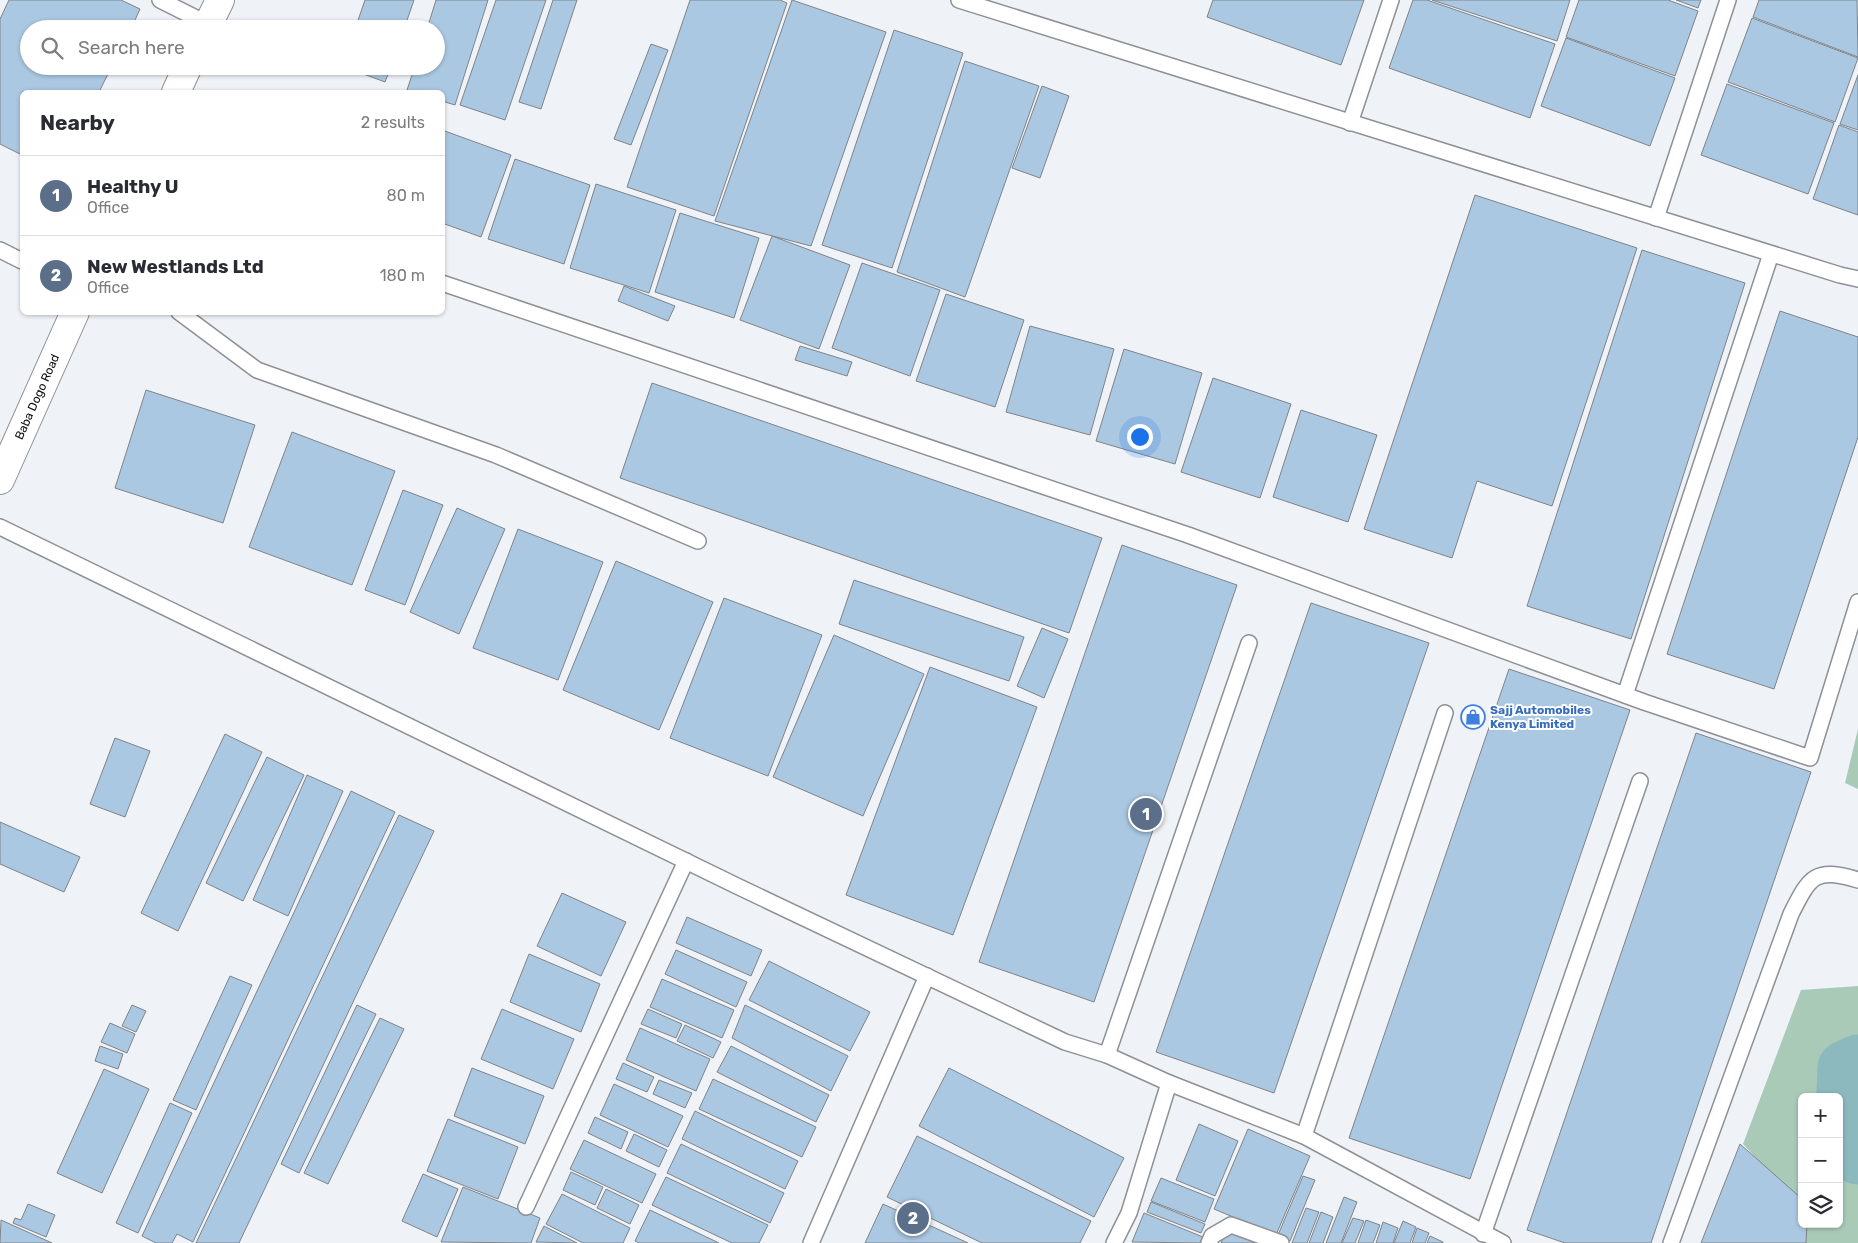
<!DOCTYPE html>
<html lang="en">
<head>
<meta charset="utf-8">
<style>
  :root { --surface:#fff; --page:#f7f7f7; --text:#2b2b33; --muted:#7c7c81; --line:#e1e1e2; --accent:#9e389d }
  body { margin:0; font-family:Rubik,sans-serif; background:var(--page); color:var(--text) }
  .controls { position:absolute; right:15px; bottom:15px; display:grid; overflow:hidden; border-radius:8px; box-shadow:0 1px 4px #0004 }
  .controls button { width:45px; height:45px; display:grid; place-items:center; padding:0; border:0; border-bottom:1px solid var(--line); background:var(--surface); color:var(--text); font:25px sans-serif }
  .you { position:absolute; left:1139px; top:436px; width:18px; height:18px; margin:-12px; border:4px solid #fff; border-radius:50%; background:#1a73e8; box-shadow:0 0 0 8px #1a73e833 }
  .badge { display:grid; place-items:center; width:32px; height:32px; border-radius:50%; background:var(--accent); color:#fff; font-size:16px; font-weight:700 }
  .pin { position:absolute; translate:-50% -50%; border:2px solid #fff; box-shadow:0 1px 5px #0006 }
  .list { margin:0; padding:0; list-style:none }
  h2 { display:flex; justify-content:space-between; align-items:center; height:65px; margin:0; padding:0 20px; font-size:21px }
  h2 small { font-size:16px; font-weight:400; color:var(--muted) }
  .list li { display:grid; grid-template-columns:32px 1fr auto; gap:15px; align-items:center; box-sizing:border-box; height:80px; padding:0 20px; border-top:1px solid var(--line) }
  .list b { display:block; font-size:19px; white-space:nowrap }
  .list p { margin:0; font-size:16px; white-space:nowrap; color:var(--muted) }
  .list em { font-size:16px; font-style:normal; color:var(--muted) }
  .icon { flex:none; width:28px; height:28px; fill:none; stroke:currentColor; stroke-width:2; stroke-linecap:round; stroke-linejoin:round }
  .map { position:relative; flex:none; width:1858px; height:1243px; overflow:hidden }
  .search { position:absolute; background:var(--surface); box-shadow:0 1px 4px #0004; left:20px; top:20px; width:425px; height:55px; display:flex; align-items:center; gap:12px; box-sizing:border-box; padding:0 18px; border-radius:28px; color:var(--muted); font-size:19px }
  .panel { position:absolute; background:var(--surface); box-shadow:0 1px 4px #0004; left:20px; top:90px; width:425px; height:225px; border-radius:8px }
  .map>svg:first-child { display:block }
  .green { fill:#aacab8 }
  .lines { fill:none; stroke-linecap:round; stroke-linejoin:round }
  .river { stroke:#8cb9be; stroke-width:55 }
  .building { fill:#abc8e2; stroke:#7f8387 }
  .service-casing { stroke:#8d9195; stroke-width:18 }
  .tertiary-casing { stroke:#8d9195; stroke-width:30 }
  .service { stroke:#fff; stroke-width:15 }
  .tertiary { stroke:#fff; stroke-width:28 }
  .labels { text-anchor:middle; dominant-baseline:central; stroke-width:4; stroke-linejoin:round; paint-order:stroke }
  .street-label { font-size:12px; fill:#0c0e0f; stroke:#fff }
  .shop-label { font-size:12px; font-weight:bold; fill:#366cbe; stroke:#fff; text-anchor:start }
</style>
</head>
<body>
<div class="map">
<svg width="1858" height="1243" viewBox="0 0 1858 1243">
  <rect width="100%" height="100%" fill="#eff3f8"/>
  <g class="green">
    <path d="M 1858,729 L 1858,789 L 1845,783 Z"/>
    <path d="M 1858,986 L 1858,1243 L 1804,1243 L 1803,1224 L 1839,1224 L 1839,1097 L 1802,1097 L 1802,1209 L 1743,1144 L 1801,990 Z"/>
  </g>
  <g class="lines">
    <path class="river" d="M 1858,1062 L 1845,1068 L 1842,1134 L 1858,1157"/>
  </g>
  <g class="building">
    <path d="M 9,0 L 121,0 L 140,9 L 131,29 L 29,29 L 29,66 L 112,66 L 99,92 L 22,92 L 22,155 L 0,144 L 0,19 Z"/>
    <path d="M 365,0 L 414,0 L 404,29 L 355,29 Z"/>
    <path d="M 436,0 L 488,0 L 455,105 L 442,101 L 442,92 L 415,92 L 407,90 L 415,66 L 436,66 L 436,29 L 427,29 Z"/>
    <path d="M 496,0 L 546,0 L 505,120 L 460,105 Z"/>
    <path d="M 553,0 L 577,0 L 541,109 L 519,102 Z"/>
    <path d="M 690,0 L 780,0 L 787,3 L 714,216 L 627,187 Z"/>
    <path d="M 792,0 L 886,32 L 811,246 L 715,221 Z"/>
    <path d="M 1213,0 L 1364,0 L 1341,65 L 1207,17 Z"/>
    <path d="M 1413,0 L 1427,0 L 1555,44 L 1530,118 L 1389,68 Z"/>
    <path d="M 1432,0 L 1570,0 L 1557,41 Z"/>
    <path d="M 1579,0 L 1668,0 L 1698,11 L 1675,76 L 1566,37 Z"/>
    <path d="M 1676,0 L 1701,0 L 1698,8 Z"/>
    <path d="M 1759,0 L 1857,0 L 1858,57 L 1753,17 Z"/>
    <path d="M 1752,18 L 1858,58 L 1835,122 L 1728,82 Z"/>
    <path d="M 894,30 L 963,53 L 892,268 L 822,245 Z"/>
    <path d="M 1566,38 L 1675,78 L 1650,146 L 1541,106 Z"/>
    <path d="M 651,44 L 668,50 L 631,145 L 614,139 Z"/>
    <path d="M 965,61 L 1039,86 L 965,297 L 897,272 Z"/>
    <path d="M 342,66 L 391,66 L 385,82 Z"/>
    <path d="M 1858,75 L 1858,130 L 1840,124 Z"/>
    <path d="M 1727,84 L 1834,123 L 1808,194 L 1701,155 Z"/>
    <path d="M 1042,86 L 1069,96 L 1040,178 L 1012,168 Z"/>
    <path d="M 1839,125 L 1858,132 L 1858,215 L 1813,199 Z"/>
    <path d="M 442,130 L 511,155 L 481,237 L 442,223 Z"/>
    <path d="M 515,159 L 590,185 L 564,264 L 488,239 Z"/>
    <path d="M 596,184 L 676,210 L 649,293 L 570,268 Z"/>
    <path d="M 1475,195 L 1637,248 L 1552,506 L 1477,481 L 1452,558 L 1364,529 Z"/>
    <path d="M 680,213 L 759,238 L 734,318 L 655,292 Z"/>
    <path d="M 772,236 L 850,265 L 819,349 L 740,320 Z"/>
    <path d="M 1642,250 L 1745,283 L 1631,639 L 1527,606 Z"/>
    <path d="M 862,263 L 940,290 L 910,376 L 832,348 Z"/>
    <path d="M 624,286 L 675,306 L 668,321 L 618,301 Z"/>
    <path d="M 946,294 L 1024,320 L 995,407 L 916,381 Z"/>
    <path d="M 1780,311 L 1858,337 L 1858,437 L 1774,689 L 1667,654 Z"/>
    <path d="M 1030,326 L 1114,349 L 1090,435 L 1006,412 Z"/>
    <path d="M 800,346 L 852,362 L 847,376 L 795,360 Z"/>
    <path d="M 1124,349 L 1202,373 L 1175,464 L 1096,441 Z"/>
    <path d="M 1213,378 L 1291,404 L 1260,498 L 1181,472 Z"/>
    <path d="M 652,383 L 1102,538 L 1069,633 L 620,478 Z"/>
    <path d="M 146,390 L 255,425 L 223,523 L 115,488 Z"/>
    <path d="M 1301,410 L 1377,435 L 1348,522 L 1273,497 Z"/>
    <path d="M 292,432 L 395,471 L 352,585 L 249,547 Z"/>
    <path d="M 403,490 L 443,505 L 405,605 L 365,590 Z"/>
    <path d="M 457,508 L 505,529 L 459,634 L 410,612 Z"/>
    <path d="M 518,529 L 603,562 L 558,680 L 473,648 Z"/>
    <path d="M 1122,545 L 1237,585 L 1094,1002 L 979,962 Z"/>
    <path d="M 616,561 L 713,602 L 659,730 L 563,690 Z"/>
    <path d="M 854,580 L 1024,637 L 1009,681 L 839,624 Z"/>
    <path d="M 724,598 L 822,635 L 768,776 L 670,738 Z"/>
    <path d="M 1311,603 L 1429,643 L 1274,1093 L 1156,1052 Z"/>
    <path d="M 1042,628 L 1068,639 L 1044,698 L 1017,686 Z"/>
    <path d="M 834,635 L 924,674 L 863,816 L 773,777 Z"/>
    <path d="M 930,667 L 1037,707 L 953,935 L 846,895 Z"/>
    <path d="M 1509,669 L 1630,710 L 1470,1179 L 1349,1138 Z"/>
    <path d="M 1696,733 L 1811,772 L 1651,1243 L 1565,1243 L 1527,1230 Z"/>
    <path d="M 225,734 L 262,752 L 178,931 L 141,913 Z"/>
    <path d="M 115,738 L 150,751 L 125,817 L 90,804 Z"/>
    <path d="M 267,757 L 304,775 L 243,901 L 206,883 Z"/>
    <path d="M 307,775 L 343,791 L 288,916 L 253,900 Z"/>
    <path d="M 351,791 L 395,812 L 193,1242 L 177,1234 L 172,1243 L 156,1243 L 142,1236 Z"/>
    <path d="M 399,815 L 434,831 L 239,1243 L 196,1243 Z"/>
    <path d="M 0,822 L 80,857 L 64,892 L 0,864 Z"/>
    <path d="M 562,893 L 626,922 L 601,976 L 537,946 Z"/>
    <path d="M 687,917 L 762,950 L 751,976 L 676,943 Z"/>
    <path d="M 676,950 L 747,982 L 736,1007 L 665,974 Z"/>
    <path d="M 529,954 L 600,984 L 581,1032 L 510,1002 Z"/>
    <path d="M 769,961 L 870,1012 L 850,1051 L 749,1000 Z"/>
    <path d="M 230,976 L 252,985 L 196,1110 L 173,1100 Z"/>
    <path d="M 662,979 L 734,1010 L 722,1038 L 650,1007 Z"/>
    <path d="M 132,1005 L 146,1011 L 136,1032 L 122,1026 Z"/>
    <path d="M 357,1005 L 376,1014 L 299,1173 L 281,1164 Z"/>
    <path d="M 745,1005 L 848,1056 L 831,1091 L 732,1038 Z"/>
    <path d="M 502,1009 L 574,1039 L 553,1089 L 481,1059 Z"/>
    <path d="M 648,1009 L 682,1024 L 676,1038 L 641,1024 Z"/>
    <path d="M 380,1018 L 404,1029 L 328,1184 L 304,1173 Z"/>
    <path d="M 110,1023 L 135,1034 L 127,1053 L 101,1042 Z"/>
    <path d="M 685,1025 L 721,1042 L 713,1058 L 677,1041 Z"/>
    <path d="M 640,1028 L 710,1059 L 696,1091 L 626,1060 Z"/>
    <path d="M 100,1046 L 123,1054 L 118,1069 L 95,1061 Z"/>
    <path d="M 731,1046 L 829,1095 L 816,1122 L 717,1072 Z"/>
    <path d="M 623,1063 L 654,1077 L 647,1092 L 616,1079 Z"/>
    <path d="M 472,1068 L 544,1096 L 525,1144 L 454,1116 Z"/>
    <path d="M 949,1068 L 1124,1158 L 1094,1217 L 919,1126 Z"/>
    <path d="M 104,1069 L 149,1089 L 102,1193 L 57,1173 Z"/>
    <path d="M 713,1079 L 816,1127 L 802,1157 L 699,1109 Z"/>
    <path d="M 659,1080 L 692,1093 L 685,1108 L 653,1094 Z"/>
    <path d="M 614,1084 L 683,1116 L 668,1147 L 600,1115 Z"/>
    <path d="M 170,1103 L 192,1113 L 138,1233 L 116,1223 Z"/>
    <path d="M 695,1111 L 798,1161 L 785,1189 L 682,1139 Z"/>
    <path d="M 595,1117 L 628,1132 L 621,1149 L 588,1133 Z"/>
    <path d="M 448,1119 L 518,1147 L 498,1199 L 427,1171 Z"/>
    <path d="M 1199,1124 L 1238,1141 L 1215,1196 L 1176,1180 Z"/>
    <path d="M 1248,1129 L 1310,1156 L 1276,1235 L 1214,1209 Z"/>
    <path d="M 634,1134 L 667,1150 L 659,1167 L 626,1151 Z"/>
    <path d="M 917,1136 L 1091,1221 L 1080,1243 L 982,1243 L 887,1197 Z"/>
    <path d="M 584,1140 L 656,1174 L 642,1203 L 570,1169 Z"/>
    <path d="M 681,1144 L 784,1193 L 770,1223 L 667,1173 Z"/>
    <path d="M 1740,1144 L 1802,1199 L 1802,1224 L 1807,1224 L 1806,1243 L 1701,1243 Z"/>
    <path d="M 571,1172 L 603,1187 L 595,1205 L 563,1190 Z"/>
    <path d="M 423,1174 L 458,1189 L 437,1237 L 402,1221 Z"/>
    <path d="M 1303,1176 L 1315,1180 L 1290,1241 L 1278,1235 Z"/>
    <path d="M 666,1177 L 768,1225 L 759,1243 L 732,1243 L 652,1205 Z"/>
    <path d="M 1161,1178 L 1214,1199 L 1205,1222 L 1151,1201 Z"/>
    <path d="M 463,1187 L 540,1218 L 531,1243 L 441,1242 Z"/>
    <path d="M 606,1189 L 639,1205 L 630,1224 L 597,1208 Z"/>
    <path d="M 562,1194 L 630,1228 L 623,1243 L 583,1243 L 546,1224 Z"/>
    <path d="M 1344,1197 L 1357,1202 L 1341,1243 L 1326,1243 Z"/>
    <path d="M 1151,1202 L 1205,1224 L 1201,1233 L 1147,1212 Z"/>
    <path d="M 28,1204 L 55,1215 L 46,1237 L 13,1223 L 15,1218 L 21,1220 Z"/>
    <path d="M 883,1204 L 968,1243 L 865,1243 Z"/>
    <path d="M 1306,1208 L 1319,1212 L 1307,1243 L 1292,1243 Z"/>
    <path d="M 650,1210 L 719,1243 L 639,1243 L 635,1241 Z"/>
    <path d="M 1321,1212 L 1333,1217 L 1323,1243 L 1309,1243 Z"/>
    <path d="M 1144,1213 L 1203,1237 L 1200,1243 L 1132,1242 Z"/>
    <path d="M 1353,1218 L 1364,1221 L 1355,1243 L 1342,1243 Z"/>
    <path d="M 1,1220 L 52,1243 L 0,1243 Z"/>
    <path d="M 1366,1220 L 1380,1225 L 1373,1243 L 1358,1243 Z"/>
    <path d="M 1403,1221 L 1416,1227 L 1410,1243 L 1394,1243 Z"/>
    <path d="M 1383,1222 L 1398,1228 L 1393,1243 L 1376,1243 Z"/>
    <path d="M 544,1226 L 577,1243 L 536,1242 Z"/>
    <path d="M 1417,1228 L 1429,1233 L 1425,1243 L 1412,1243 Z"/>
    <path d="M 1226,1231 L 1255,1242 L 1255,1243 L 1221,1243 Z"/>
    <path d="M 1430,1236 L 1443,1242 L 1443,1243 L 1427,1243 Z"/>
  </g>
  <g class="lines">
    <g class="service-casing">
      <g id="service">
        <path d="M 160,0 L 208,24"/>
        <path d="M 959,0 L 1840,275 L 1858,279"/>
        <path d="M 1350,123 L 1391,0"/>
        <path d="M 1656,218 L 1728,0"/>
        <path d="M 0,250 L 22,261"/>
        <path d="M 442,283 L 1188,535 L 1644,702 L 1810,758 L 1858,602"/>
        <path d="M 179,312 L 257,370 L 496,455 L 698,541"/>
        <path d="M 0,527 L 739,887 L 1065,1042 L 1107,1055 L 1169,1083 L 1129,1213 L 1114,1243"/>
        <path d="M 1625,695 L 1771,254"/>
        <path d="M 1107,1055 L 1249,643"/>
        <path d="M 1169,1083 L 1304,1136 L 1503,1243"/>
        <path d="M 1304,1136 L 1445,713"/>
        <path d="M 526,1207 L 686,861"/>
        <path d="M 1483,1234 L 1640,781"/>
        <path d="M 811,1243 L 927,976"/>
        <path d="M 1209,1243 L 1212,1236 L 1231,1225 L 1281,1243"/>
        <path d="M 1671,1243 L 1791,914 C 1810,876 1815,867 1858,880"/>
      </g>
    </g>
    <g class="tertiary-casing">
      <g id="tertiary">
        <path d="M 206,29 L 220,0"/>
        <path d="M 176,92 L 188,66"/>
        <path id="s1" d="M 0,480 L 75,312"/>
      </g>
    </g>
    <use href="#service" class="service"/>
    <use href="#tertiary" class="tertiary"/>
  </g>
  <defs>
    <g id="shop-ring" transform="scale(1.25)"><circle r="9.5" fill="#fff" stroke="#3f7fe0" stroke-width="1.5"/><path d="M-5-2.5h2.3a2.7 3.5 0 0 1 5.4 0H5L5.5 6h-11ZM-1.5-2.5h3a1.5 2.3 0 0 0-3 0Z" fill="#3f7fe0"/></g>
  </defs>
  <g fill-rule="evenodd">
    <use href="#shop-ring" x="1473" y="717"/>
  </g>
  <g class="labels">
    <g class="street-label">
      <text stroke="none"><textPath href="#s1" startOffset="91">Baba Dogo Road</textPath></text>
    </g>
    <g class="shop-label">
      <text x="1490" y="710">Sajj Automobiles<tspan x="1490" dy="14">Kenya Limited</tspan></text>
    </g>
  </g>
</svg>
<div class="controls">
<button>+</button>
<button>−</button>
<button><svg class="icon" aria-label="layers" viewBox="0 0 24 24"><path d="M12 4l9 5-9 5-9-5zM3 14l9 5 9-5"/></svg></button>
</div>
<div class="you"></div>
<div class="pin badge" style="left:1146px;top:814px;background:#5c6f8a">1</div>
<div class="pin badge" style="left:913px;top:1218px;background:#5c6f8a">2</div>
<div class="search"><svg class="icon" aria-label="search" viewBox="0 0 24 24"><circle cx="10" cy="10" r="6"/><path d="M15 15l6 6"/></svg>Search here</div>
<section class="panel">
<h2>Nearby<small>2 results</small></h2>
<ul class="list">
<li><span class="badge" style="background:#5c6f8a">1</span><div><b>Healthy U</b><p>Office</p></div><em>80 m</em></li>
<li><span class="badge" style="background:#5c6f8a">2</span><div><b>New Westlands Ltd</b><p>Office</p></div><em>180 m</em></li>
</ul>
</section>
</div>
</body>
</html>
